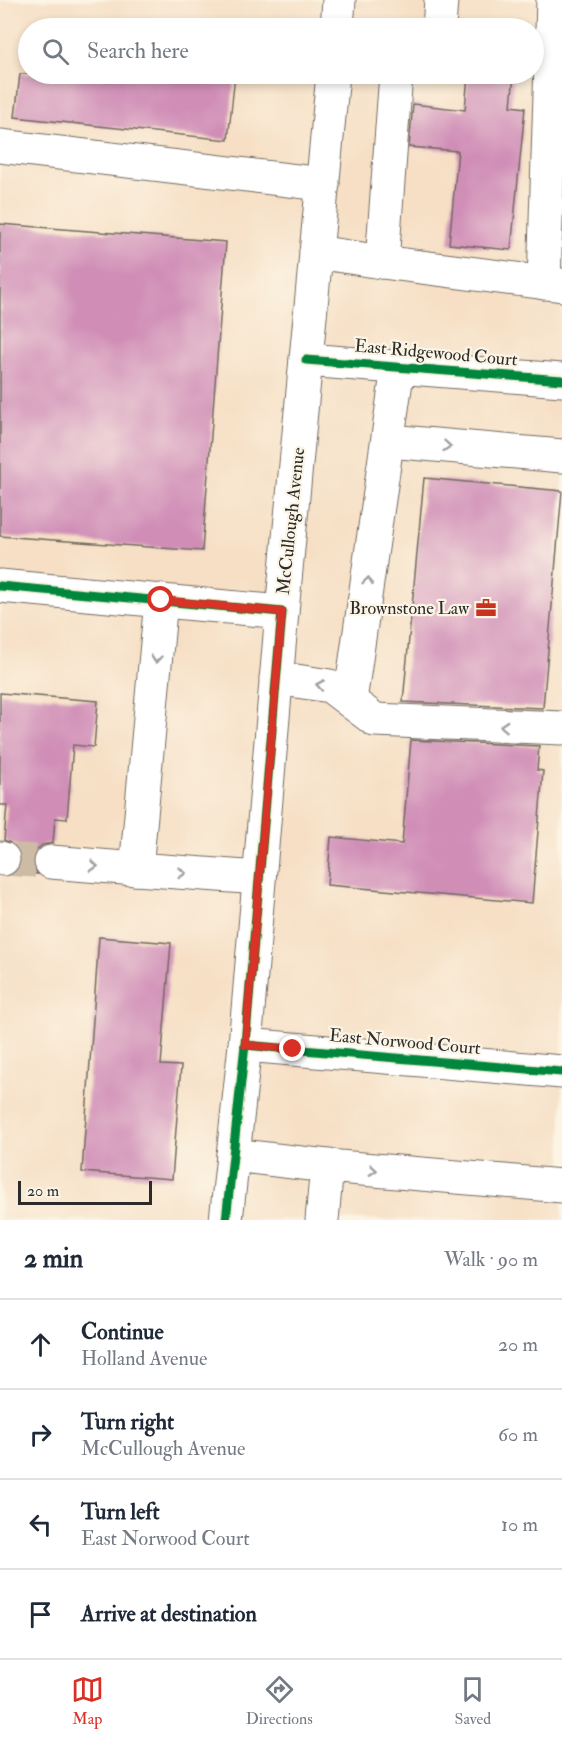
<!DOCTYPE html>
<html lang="en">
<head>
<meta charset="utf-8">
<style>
  :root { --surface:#fff; --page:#f6f6f7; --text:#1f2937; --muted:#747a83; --line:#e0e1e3; --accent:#d93025 }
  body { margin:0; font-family:"IM FELL Double Pica",serif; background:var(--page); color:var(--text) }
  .scale { position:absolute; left:18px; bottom:15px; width:134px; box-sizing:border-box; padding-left:6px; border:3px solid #2b2b2b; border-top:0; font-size:16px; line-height:21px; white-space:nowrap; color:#2b2b2b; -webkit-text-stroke:4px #fcf5e5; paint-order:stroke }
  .stop { position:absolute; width:18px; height:18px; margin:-14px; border:4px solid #d93025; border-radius:50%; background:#fff }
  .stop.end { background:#d93025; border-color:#fff; box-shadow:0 2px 6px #0008 }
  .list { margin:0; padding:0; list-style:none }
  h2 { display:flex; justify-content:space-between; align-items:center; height:78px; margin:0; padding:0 24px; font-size:26px }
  h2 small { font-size:20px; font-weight:400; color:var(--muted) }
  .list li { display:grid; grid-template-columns:39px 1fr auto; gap:18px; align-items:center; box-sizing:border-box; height:90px; padding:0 24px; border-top:2px solid var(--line) }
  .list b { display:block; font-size:22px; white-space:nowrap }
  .list p { margin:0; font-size:20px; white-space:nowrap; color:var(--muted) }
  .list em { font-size:20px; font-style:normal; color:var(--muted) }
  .icon { flex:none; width:33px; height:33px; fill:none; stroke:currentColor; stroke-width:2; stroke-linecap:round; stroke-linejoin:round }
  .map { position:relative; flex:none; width:562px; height:1220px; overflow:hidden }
  .search { position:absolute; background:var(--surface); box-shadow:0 3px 9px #0003; left:18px; right:18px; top:18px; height:66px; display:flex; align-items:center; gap:15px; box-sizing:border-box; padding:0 21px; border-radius:33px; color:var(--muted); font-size:22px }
  .sheet { height:438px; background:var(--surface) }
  nav { display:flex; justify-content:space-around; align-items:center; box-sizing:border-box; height:84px; border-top:2px solid var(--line); background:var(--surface); font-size:16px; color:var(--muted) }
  nav a { display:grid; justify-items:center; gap:3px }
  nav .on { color:var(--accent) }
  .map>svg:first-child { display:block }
  .building { fill:#d08eb7 }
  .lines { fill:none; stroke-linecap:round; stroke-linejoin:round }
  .minor-tunnel { stroke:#cdbba6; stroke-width:33; stroke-dasharray:33 16; stroke-linecap:butt }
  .minor-casing { stroke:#726a61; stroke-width:35 }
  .major-casing { stroke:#726a61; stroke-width:35 }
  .minor { stroke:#fff; stroke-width:33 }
  .major { stroke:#fff; stroke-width:33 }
  .cycleway-casing { stroke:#fcf5e5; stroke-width:13 }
  .cycleway { stroke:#00873e; stroke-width:9 }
  .oneway { stroke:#a0a0a0 }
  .route { stroke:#d93025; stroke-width:8 }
  .labels { text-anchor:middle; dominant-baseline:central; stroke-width:4.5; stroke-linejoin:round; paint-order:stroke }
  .street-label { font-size:18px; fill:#2b2b2b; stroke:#fcf5e5 }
  .poi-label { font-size:18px; fill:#2b2b2b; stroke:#fcf5e5; text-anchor:end }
</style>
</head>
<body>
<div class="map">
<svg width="562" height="1220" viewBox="0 0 562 1220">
  <rect width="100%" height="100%" fill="#fcf5e5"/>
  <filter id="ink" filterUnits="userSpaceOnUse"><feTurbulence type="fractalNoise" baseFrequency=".0167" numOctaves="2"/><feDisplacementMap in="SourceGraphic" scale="12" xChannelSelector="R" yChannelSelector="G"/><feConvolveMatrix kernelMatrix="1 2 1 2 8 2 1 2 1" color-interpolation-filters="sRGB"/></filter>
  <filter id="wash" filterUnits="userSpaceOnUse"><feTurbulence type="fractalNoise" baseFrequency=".008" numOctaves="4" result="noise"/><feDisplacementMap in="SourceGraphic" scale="24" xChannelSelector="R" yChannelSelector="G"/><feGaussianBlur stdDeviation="1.35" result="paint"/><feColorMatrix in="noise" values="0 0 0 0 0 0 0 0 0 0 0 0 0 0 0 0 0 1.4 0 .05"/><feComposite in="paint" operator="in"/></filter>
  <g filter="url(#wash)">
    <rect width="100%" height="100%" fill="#f6dfc5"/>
    <g id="blocks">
      <g class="building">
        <path d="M 20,74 L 217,74 L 235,75 L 228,140 L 15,117 Z"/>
        <path d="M 468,74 L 514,74 L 511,106 L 525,108 L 511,250 L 449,244 L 458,151 L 409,147 L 413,104 L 465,110 Z"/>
        <path d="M 0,224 L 226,242 L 202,551 L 0,536 Z"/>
        <path d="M 424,478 L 562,491 L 543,708 L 403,702 Z"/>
        <path d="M 0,693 L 98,701 L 94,747 L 73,745 L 67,819 L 55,818 L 53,843 L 42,845 L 35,852 L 32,861 L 34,869 L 38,874 L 16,872 L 21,864 L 21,855 L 17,846 L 4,840 L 7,805 L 0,805 Z"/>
        <path d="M 411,740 L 539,746 L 537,770 L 543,771 L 532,903 L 327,885 L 331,837 L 402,844 Z"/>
        <path d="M 99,937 L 171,943 L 161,1065 L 181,1066 L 172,1179 L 82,1172 Z"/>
      </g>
    </g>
  </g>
  <g filter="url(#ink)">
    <use href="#blocks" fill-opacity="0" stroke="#726a61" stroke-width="1.5"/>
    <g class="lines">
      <path class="minor-tunnel" d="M 3,859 L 51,862"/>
      <g class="minor-casing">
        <g id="minor">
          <path d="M 439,28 L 441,0"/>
          <path d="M 0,146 L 323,184"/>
          <path d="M 316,252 L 382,262 L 562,285"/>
          <path d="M 382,262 L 396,74"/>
          <path d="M 544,283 L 553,0"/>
          <path d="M 306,360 L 562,380"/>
          <path d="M 389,441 L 562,456"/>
          <path d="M 0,586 L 282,612"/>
          <path d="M 161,600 L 136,869 L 259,878"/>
          <path d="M 276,678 L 330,686 L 375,720 L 562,728"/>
          <path d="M 350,701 L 398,367"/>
          <path d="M 0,858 L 3,859"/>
          <path d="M 51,862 L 136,869"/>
          <path d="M 245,1045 L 562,1072"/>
          <path d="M 233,1155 L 327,1166"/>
          <path d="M 322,1220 L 327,1166 L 562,1186"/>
        </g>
      </g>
      <g class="major-casing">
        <g id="major">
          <path d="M 337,28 L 339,0"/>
          <path d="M 226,1220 L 245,1045 L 282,612 L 333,74"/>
        </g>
      </g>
      <use href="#minor" class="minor"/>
      <use href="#major" class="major"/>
      <g class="cycleway-casing">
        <g id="cycleway">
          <path d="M 306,360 L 562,380"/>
          <path d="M 0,586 L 282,612 L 245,1045 L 226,1220"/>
          <path d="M 245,1045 L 562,1072"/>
        </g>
      </g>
      <use href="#cycleway" class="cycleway"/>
    </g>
    <defs><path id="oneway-chevron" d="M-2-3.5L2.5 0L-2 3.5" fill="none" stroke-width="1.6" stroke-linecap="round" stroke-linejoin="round" transform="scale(1.5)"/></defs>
    <g class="oneway">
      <use href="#oneway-chevron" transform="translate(447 446) rotate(5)"/>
      <use href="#oneway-chevron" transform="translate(368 581) rotate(-82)"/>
      <use href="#oneway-chevron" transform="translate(156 659) rotate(95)"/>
      <use href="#oneway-chevron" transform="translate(320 685) rotate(-170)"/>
      <use href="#oneway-chevron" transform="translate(504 726) rotate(-177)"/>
      <use href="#oneway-chevron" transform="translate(94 866) rotate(5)"/>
      <use href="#oneway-chevron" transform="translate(182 873) rotate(4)"/>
      <use href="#oneway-chevron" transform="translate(373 1170) rotate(5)"/>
    </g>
  </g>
  <g class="lines" filter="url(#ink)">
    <path class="route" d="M 161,600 L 282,612 L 245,1045 L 293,1049"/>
  </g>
  <defs>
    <g id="office-bare" transform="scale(1.62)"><path d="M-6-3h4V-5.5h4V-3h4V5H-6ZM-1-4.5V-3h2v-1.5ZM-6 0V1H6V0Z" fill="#c8321e" stroke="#fcf5e5" stroke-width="2.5" paint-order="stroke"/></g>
  </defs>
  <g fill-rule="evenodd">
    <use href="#office-bare" x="486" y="608"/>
  </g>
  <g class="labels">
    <g class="street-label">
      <text transform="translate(436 353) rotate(5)">East Ridgewood Court</text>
      <text transform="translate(291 521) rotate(-84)">McCullough Avenue</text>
      <text transform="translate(405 1042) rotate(5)">East Norwood Court</text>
    </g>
    <g class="poi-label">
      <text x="469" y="608">Brownstone Law</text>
    </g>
  </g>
</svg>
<div class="scale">20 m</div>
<div class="stop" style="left:161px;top:600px"></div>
<div class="stop end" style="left:293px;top:1049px"></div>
<div class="search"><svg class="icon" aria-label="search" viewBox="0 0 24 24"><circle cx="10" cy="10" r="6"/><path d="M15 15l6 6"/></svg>Search here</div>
</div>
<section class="sheet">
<h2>2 min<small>Walk · 90 m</small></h2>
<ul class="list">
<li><svg class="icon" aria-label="ahead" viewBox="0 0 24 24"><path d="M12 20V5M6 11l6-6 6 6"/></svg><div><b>Continue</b><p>Holland Avenue</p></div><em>20 m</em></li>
<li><svg class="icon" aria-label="right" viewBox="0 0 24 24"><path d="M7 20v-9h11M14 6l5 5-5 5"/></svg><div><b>Turn right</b><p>McCullough Avenue</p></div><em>60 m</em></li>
<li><svg class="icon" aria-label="left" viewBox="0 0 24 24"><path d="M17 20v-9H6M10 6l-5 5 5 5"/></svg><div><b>Turn left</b><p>East Norwood Court</p></div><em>10 m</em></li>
<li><svg class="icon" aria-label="arrive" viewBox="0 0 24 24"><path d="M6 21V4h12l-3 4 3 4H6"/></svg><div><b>Arrive at destination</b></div></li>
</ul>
</section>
<nav>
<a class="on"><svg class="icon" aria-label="map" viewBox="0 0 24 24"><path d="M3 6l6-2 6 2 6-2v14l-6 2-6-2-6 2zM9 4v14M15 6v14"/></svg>Map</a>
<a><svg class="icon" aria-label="directions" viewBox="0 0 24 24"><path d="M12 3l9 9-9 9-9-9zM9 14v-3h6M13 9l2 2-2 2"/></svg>Directions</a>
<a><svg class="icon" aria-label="saved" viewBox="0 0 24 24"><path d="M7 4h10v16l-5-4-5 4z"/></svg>Saved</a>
</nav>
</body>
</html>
